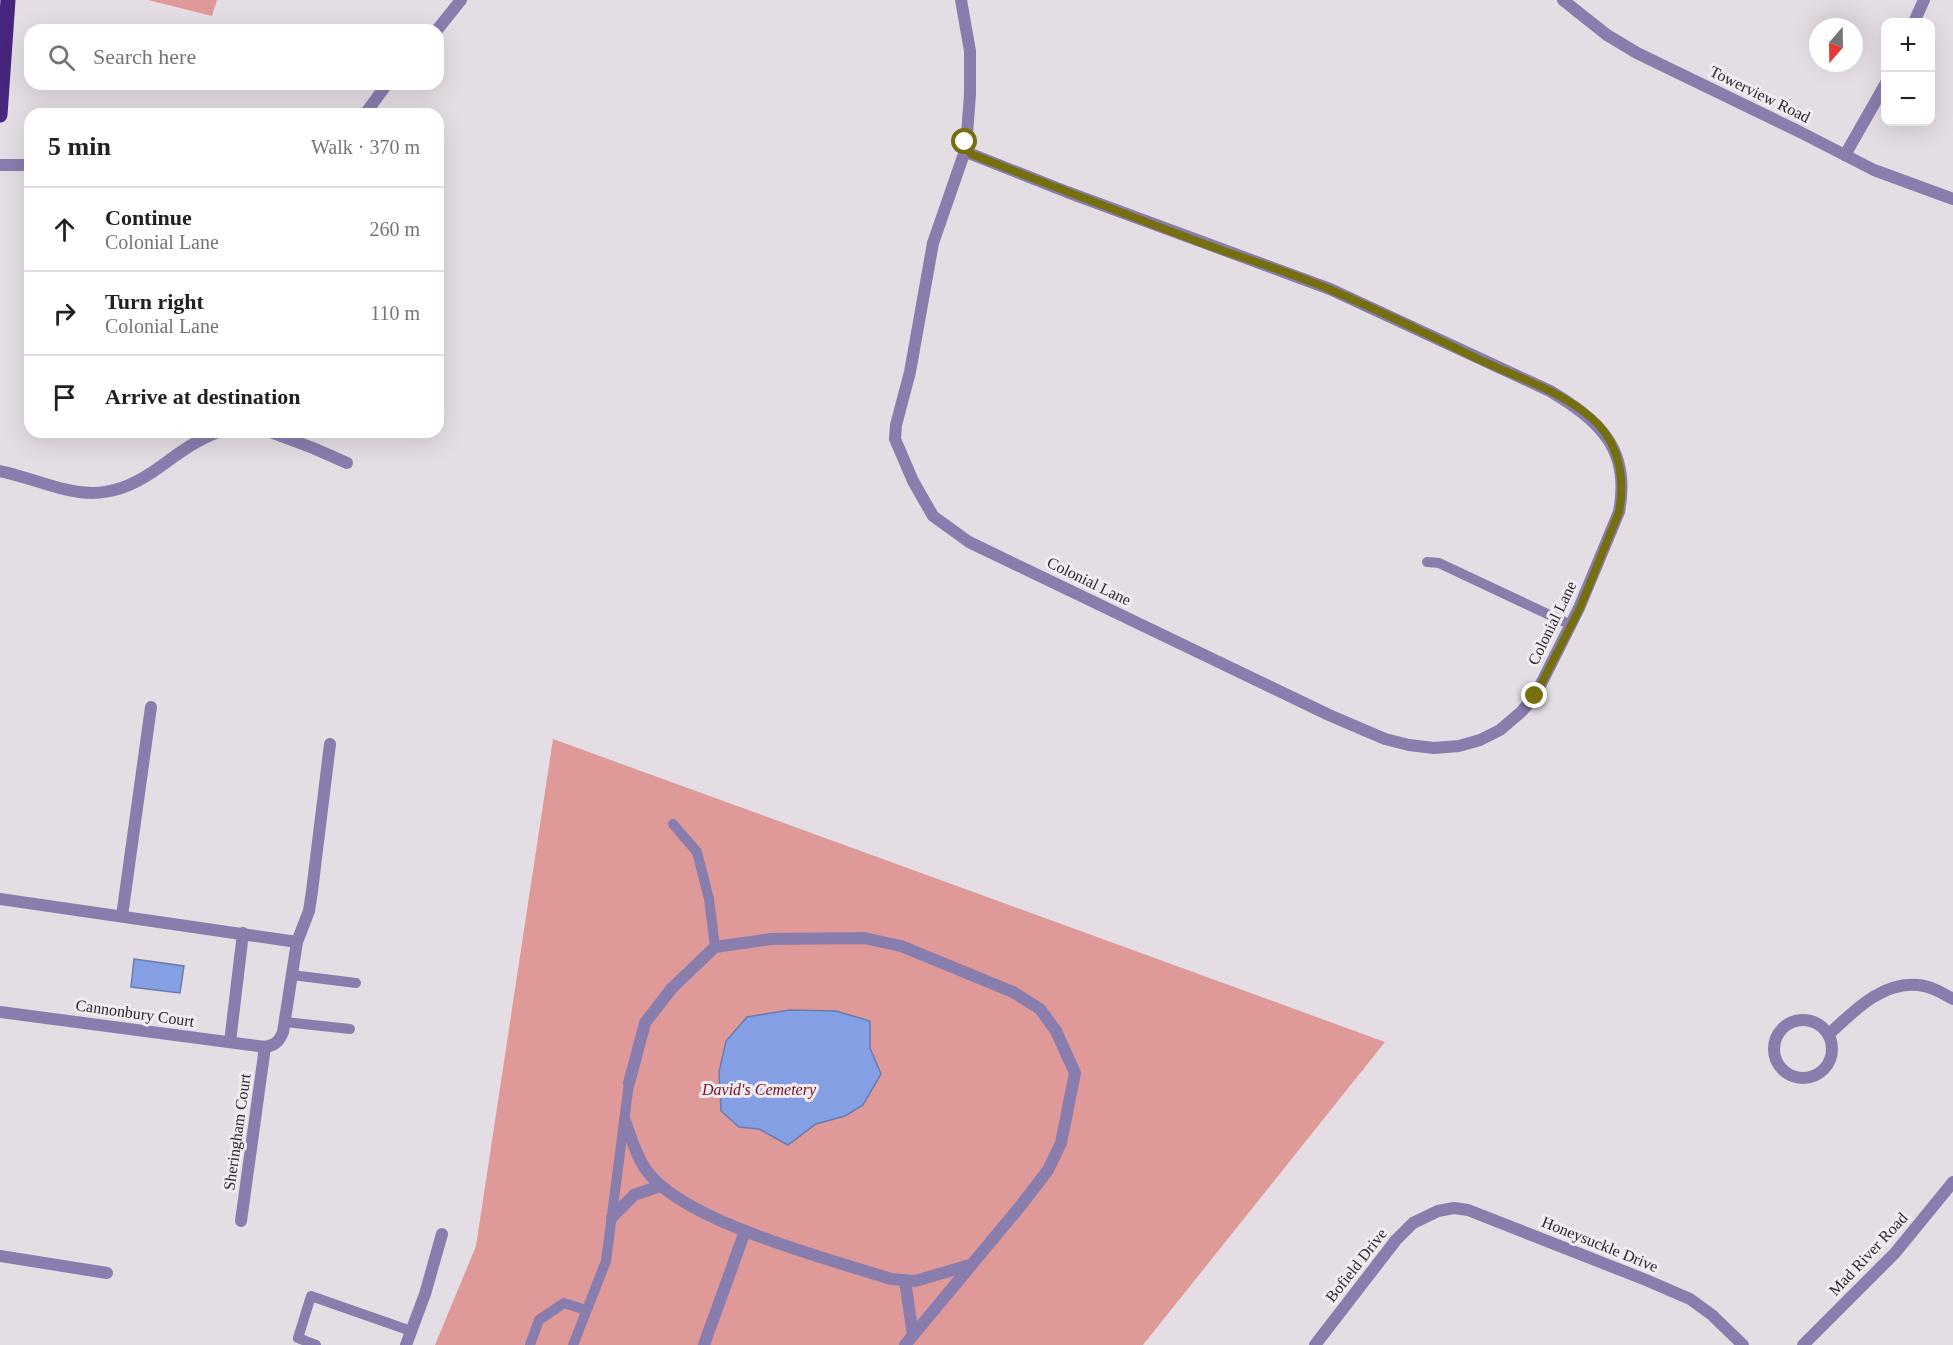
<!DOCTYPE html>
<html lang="en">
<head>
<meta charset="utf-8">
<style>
  :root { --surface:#fff; --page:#f6f6f6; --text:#202124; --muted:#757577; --line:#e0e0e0 }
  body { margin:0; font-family:Georgia,serif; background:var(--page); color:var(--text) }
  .controls { position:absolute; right:18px; top:18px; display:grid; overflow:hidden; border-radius:12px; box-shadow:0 6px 24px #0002 }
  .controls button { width:54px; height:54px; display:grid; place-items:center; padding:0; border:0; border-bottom:2px solid var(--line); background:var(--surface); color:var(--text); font:30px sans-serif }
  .compass { position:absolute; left:1809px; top:18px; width:54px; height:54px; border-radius:50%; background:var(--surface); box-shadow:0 6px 24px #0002; rotate:200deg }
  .stop { position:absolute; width:18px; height:18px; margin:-14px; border:4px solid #756f0f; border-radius:50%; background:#fff }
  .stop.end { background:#756f0f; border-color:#fff; box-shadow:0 2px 6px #0008 }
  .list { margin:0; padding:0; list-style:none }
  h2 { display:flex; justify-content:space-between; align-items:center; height:78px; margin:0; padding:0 24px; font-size:26px }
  h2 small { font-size:20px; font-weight:400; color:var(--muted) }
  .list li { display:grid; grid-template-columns:39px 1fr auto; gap:18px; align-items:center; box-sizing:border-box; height:84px; padding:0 24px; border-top:2px solid var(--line) }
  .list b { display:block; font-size:22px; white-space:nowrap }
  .list p { margin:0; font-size:20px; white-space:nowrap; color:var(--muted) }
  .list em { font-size:20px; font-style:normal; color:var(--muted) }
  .icon { flex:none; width:33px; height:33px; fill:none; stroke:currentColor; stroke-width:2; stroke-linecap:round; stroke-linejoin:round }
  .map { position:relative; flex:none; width:1953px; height:1345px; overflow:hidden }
  .search { position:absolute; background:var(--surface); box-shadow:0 6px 24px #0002; left:24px; top:24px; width:420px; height:66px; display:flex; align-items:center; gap:15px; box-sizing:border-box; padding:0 21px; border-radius:18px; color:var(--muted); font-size:22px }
  .panel { position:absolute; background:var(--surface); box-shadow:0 6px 24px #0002; left:24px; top:108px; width:420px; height:330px; border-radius:18px }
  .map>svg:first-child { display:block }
  .green { fill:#df9998 }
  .water { fill:#849fe4; stroke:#697cac; stroke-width:1.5 }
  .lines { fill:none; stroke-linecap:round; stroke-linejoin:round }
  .service { stroke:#897dae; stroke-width:10 }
  .minor { stroke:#897dae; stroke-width:12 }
  .tertiary { stroke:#897dae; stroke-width:12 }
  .primary { stroke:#46267e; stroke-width:15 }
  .route { stroke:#756f0f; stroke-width:8 }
  .labels { text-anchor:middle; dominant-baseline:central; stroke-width:6; stroke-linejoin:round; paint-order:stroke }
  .street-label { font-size:16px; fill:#2b292b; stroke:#f1ebf2 }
  .park-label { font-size:16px; font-style:italic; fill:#78101f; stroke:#f1ebf2 }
</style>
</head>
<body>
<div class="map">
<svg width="1953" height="1345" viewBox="0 0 1953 1345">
  <rect width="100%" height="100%" fill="#e4dee4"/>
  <g class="green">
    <path d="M 148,0 L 217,0 L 212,16 Z"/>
    <path d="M 553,739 L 1385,1042 L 1143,1345 L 435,1345 L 476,1246 Z"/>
  </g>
  <g class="water">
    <path d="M 134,959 L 184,966 L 180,993 L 131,987 Z"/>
    <path d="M 790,1010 L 836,1011 L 870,1021 L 870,1048 L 881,1074 L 863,1105 L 845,1116 L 816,1124 L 788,1145 L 759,1129 L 739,1127 L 721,1111 L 719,1072 L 726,1041 L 747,1017 Z"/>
  </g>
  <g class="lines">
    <g class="service">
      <path d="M 1427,562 L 1439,563 L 1571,625"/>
      <path d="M 673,824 L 697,852 L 709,899 L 715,947"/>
      <path d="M 292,975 L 356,983"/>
      <path d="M 285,1022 L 350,1029"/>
      <path d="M 316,1345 L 298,1338 L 311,1296 L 411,1331"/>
      <path d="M 530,1345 L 539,1320 L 564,1303 L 586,1310"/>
      <path d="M 573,1345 L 606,1261 L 629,1083"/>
    </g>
    <g class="minor">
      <path d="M 961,0 L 970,51 L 970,94 L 966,148 L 933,243 L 910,372 L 896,425 L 895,439 L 913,481 L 933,516 L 969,542 L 1329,715 L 1385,739 L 1409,745 L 1434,748 L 1459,746 L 1480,740 L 1500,730 L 1521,712 L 1535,696 L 1579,608 L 1619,512 C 1631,449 1600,421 1550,391 L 1330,289 L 1067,192 L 971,154 L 966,148"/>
      <path d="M 1563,0 L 1607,35 L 1637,53 L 1798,131 L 1874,170 L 1953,199"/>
      <path d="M 1914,22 L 1924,0"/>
      <path d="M 437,30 L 461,0"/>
      <path d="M 365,114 L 387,84"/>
      <path d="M 1845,155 L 1886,83"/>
      <path d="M 0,165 L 30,165"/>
      <path d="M 270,432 L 313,448 L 347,463"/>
      <path d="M 0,471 C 59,484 92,512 151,473 C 173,458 193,441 218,432"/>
      <path d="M 0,899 L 297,942"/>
      <path d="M 122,916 L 151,707"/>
      <path d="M 0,1012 L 265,1047 C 275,1045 279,1042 283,1032 L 297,942 L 309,911 L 312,891 L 330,744"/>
      <circle cx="1803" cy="1049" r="29"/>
      <path d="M 1829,1034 C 1853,1012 1882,981 1918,985 C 1931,986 1942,993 1953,999"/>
      <path d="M 230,1042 L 243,933"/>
      <path d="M 629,1083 L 645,1023 L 672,988 L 715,947 L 771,939 L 864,938 L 901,946 L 1013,992 L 1040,1009 L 1056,1031 L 1075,1073 L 1061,1143 L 1048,1170 L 1022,1204 L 905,1345"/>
      <path d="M 625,1121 C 631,1137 637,1158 647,1171 C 684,1222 829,1259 891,1279 L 915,1281 L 970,1265"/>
      <path d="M 612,1217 L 634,1195 L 660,1186"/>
      <path d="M 241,1221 L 265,1047"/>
      <path d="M 0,1256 L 107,1273"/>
      <path d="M 905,1281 L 913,1335"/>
      <path d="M 406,1345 L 425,1294 L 442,1234"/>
      <path d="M 704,1345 L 745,1231"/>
      <path d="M 1315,1345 L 1396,1240 L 1413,1223 L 1438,1211 L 1454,1208 L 1468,1210 L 1646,1280 L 1690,1299 L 1712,1315 L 1743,1345"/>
    </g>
    <path class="tertiary" d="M 1803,1345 L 1895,1253 L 1953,1182"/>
    <path class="primary" d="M 0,115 L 8,0"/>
  </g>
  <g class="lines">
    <path class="route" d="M 965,142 L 966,148 L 971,154 C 1049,185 1128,215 1207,245 C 1248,260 1290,272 1331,290 C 1381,311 1429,335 1478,359 C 1518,378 1564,391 1597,423 C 1620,447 1625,480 1619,512 L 1580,608 L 1535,696"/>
  </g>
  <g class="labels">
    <g class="street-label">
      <text transform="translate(1760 94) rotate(26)">Towerview Road</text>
      <text transform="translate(1089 581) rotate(26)">Colonial Lane</text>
      <text transform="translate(1552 623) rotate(-64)">Colonial Lane</text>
      <text transform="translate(135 1013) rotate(8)">Cannonbury Court</text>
      <text transform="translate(237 1132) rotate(-82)">Sheringham Court</text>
      <text transform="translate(1600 1244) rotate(22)">Honeysuckle Drive</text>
      <text transform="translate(1868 1254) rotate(-47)">Mad River Road</text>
      <text transform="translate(1356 1265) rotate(-52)">Bofield Drive</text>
    </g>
    <g class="park-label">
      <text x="759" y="1089">David's Cemetery</text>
    </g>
  </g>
</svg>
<div class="controls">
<button>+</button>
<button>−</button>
</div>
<svg class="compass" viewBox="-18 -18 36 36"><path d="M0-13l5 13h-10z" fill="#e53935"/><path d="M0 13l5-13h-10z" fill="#757577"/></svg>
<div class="stop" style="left:965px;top:142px"></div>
<div class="stop end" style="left:1535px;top:696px"></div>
<div class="search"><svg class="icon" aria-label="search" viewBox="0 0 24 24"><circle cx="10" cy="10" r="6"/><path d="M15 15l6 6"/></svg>Search here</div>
<section class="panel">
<h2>5 min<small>Walk · 370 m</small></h2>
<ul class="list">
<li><svg class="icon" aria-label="ahead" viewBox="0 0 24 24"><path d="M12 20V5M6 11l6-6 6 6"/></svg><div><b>Continue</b><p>Colonial Lane</p></div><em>260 m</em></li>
<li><svg class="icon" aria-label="right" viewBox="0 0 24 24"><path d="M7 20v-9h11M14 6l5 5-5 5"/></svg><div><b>Turn right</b><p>Colonial Lane</p></div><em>110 m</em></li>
<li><svg class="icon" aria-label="arrive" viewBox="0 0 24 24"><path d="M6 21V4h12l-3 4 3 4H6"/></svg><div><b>Arrive at destination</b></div></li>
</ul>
</section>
</div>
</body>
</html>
